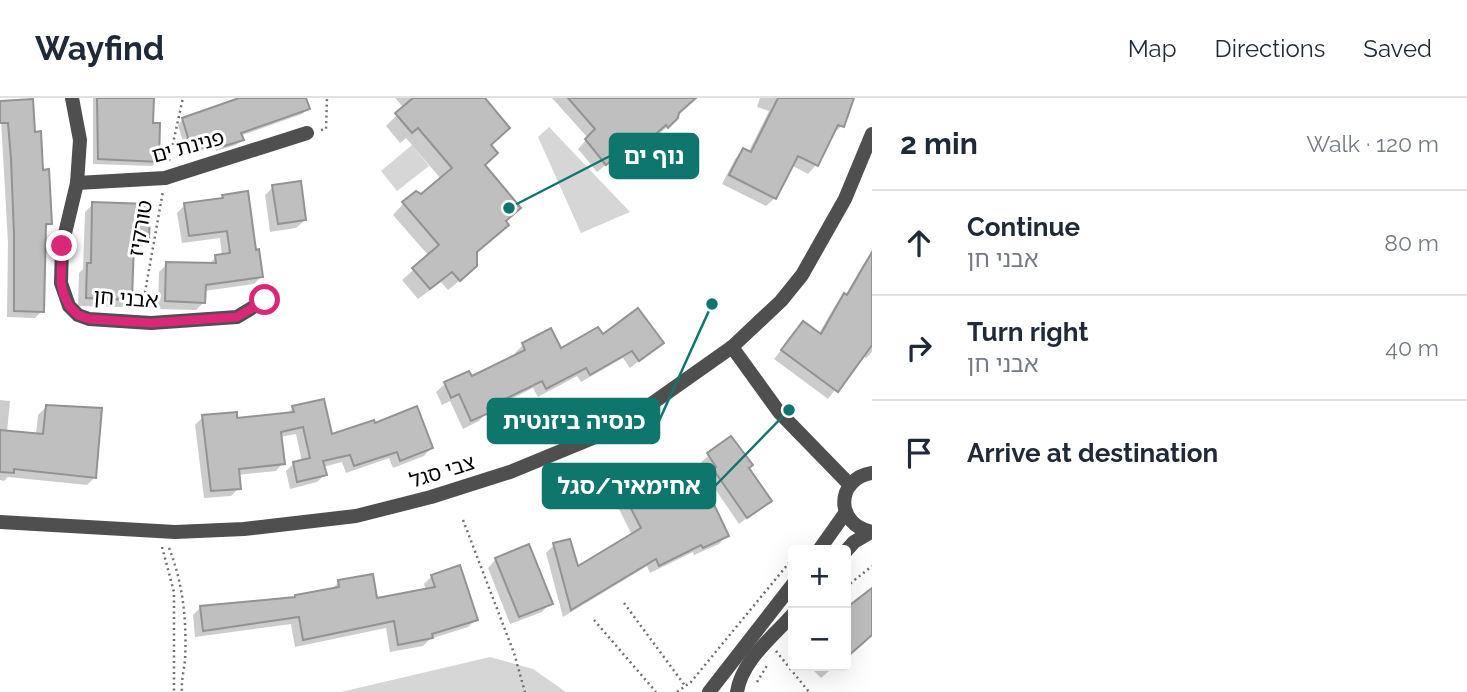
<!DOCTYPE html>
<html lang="en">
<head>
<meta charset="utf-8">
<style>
  :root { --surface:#fff; --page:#f6f6f7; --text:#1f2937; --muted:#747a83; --line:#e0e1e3 }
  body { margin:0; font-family:Raleway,"Noto Sans Hebrew",sans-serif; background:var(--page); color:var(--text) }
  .controls { position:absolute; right:21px; bottom:21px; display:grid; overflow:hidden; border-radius:7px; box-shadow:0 7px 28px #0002 }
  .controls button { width:63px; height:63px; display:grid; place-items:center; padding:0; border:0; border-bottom:2px solid var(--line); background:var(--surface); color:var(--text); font:35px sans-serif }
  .stop { position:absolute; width:21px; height:21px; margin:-16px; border:5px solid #db2777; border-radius:50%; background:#fff }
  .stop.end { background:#db2777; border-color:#fff; box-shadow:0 2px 7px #0008 }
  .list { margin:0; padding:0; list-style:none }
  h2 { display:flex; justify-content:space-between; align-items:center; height:91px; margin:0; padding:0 28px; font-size:30px }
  h2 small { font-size:23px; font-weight:400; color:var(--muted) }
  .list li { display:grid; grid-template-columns:46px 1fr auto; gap:21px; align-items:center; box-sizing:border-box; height:105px; padding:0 28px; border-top:2px solid var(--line) }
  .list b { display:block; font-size:26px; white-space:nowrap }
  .list p { margin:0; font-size:23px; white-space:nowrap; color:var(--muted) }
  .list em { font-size:23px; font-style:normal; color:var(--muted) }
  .icon { flex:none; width:38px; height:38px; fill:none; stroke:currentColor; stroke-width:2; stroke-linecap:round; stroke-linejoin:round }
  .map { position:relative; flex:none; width:872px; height:594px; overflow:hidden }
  header { display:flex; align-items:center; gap:42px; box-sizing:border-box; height:98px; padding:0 35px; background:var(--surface); border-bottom:2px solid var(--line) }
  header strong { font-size:33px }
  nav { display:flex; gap:38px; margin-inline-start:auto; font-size:24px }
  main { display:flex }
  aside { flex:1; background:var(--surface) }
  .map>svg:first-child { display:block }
  .green { fill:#d6d6d6 }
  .shadow { fill:#0003 }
  .building { fill:#bfbfbf; stroke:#939393; stroke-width:2 }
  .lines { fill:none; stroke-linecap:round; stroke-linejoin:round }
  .path { stroke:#717171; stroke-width:2.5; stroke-dasharray:2 3.5; stroke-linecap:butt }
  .minor { stroke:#4f4f4f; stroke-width:14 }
  .tertiary { stroke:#4f4f4f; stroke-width:14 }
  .route { stroke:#db2777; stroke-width:9 }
  .labels { text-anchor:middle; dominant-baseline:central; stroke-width:6; stroke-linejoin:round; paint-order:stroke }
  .street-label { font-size:21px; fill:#000; stroke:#fff }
  .leader { fill:none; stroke:#0f766e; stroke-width:2.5 }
  .callout-dot { fill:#0f766e; stroke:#fff; stroke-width:2.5 }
  .callout { fill:#0f766e; stroke:#0f766e; stroke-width:2.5 }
  .callout-label { font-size:23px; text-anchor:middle; font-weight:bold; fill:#fff }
</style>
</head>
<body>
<header>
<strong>Wayfind</strong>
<nav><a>Map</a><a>Directions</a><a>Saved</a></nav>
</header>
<main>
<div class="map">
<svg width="872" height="594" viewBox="0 0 872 594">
  <rect width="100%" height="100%" fill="#fff"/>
  <g class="green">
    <path d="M 549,29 L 630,114 L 581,135 L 538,39 Z"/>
    <path d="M 412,47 L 429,68 L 397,93 L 381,73 Z"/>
    <path d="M 490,559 L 533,571 L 566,594 L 341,594 Z"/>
  </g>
  <g class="shadow">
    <path d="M 93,0 L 152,0 L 151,26 L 157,63 L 152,68 L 93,66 Z"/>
    <path d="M 248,0 L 305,0 L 308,11 L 302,16 L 240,38 L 242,42 L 236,47 L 216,53 L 214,49 L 187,57 L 178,27 L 183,21 Z"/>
    <path d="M 395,0 L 482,0 L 490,48 L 483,68 L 504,124 L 475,155 L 464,179 L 448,192 L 441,184 L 418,201 L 402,182 L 429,158 L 393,117 L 403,106 L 421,98 L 441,81 L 406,40 L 400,45 L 386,28 L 404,10 Z"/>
    <path d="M 552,0 L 695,0 L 668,28 L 659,36 L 657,34 L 617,69 L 611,63 L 597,74 L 578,51 L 588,40 Z"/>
    <path d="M 760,0 L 853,0 L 842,28 L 832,36 L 816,67 L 808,76 L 791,67 L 775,100 L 766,108 L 722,86 L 735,61 L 743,52 L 748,55 L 769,13 L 757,9 Z"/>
    <path d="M 0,4 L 33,35 L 42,74 L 50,125 L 44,131 L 42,213 L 35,220 L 7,219 L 8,145 Z"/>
    <path d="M 273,89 L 305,122 L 296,130 L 270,134 L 265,97 Z"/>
    <path d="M 223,99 L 255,154 L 262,178 L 254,186 L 204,193 L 204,204 L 196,212 L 158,211 L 159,174 L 167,166 L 208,167 L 216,159 L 222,158 L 220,140 L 182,145 L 177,115 L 185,107 L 219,102 Z"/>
    <path d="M 93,106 L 147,143 L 139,152 L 132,152 L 131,201 L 122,209 L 78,208 L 79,175 L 83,171 L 85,114 Z"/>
    <path d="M 872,157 L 872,254 L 866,260 L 862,257 L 828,301 L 774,261 L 803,225 L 818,237 L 836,206 L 845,198 L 864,165 Z"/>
    <path d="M 602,239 L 662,245 L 630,270 L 623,260 L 581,284 L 577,278 L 538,299 L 533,290 L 487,313 L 479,323 L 463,331 L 450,303 L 442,307 L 436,294 L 445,286 L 471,280 L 516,258 L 515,255 L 523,247 L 561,253 Z"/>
    <path d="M 0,302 L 10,303 L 7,334 L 36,337 L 38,317 L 46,309 L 95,379 L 87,387 L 8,379 L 4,383 L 0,382 Z"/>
    <path d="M 293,310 L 331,338 L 431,350 L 424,358 L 393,370 L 389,360 L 346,375 L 342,364 L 323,369 L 325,377 L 317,384 L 290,391 L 286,373 L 293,366 L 302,364 L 296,336 L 280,339 L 283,365 L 276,373 L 238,377 L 239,390 L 231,398 L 204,400 L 195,327 L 203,319 L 236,322 L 287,316 Z"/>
    <path d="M 731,340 L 747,370 L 769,403 L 739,426 L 707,379 L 710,376 L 701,364 Z"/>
    <path d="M 625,399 L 727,437 L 719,446 L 694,457 L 693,454 L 650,475 L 647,468 L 563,519 L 546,455 L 554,447 L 577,470 L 632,437 L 617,407 Z"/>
    <path d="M 496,461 L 550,505 L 542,514 L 510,526 L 488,470 Z"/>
    <path d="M 432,478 L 476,521 L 468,529 L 430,541 L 423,548 L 390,554 L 386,530 L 295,549 L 291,526 L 195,539 L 193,517 L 201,509 L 292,501 L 296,498 L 331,492 L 339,484 L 376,502 L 426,493 L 424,486 Z"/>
    <path d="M 809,568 L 835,568 L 821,580 Z"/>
  </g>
  <g class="building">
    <path d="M 97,0 L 154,0 L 153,25 L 160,25 L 159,64 L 98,61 Z"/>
    <path d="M 239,0 L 306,0 L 310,11 L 241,35 L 244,42 L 221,49 L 220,44 L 192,53 L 182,20 Z"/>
    <path d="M 413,0 L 485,0 L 510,30 L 491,47 L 498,55 L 485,67 L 521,110 L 506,123 L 509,127 L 477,154 L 477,168 L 460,183 L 452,174 L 430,191 L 412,170 L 439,147 L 402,104 L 416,93 L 421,96 L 452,70 L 418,30 L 412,35 L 395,15 Z"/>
    <path d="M 568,0 L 696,0 L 679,15 L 678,20 L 668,30 L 666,27 L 627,61 L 620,56 L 606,67 L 585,41 L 595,31 Z"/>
    <path d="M 778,0 L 854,0 L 844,29 L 838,27 L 818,68 L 798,58 L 776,101 L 729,77 L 743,50 L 751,54 Z"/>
    <path d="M 33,1 L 35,34 L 41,33 L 43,72 L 49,71 L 52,126 L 46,126 L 44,214 L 14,213 L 14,137 L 11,61 L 8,25 L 0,25 L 0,3 Z"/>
    <path d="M 301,83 L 306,122 L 278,126 L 272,87 Z"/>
    <path d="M 248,93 L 256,152 L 259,151 L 263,179 L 206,187 L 205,205 L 165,203 L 166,164 L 216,165 L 215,157 L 230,155 L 227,133 L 189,138 L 184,105 L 223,100 L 222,97 Z"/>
    <path d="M 92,104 L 150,106 L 149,144 L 134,144 L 132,202 L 86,200 L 87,165 L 91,165 Z"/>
    <path d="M 872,154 L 872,247 L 838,294 L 781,252 L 803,223 L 821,236 L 844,195 L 847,197 Z"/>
    <path d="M 638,210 L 664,245 L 639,263 L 632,253 L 590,277 L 586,270 L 546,291 L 542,283 L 487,310 L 489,315 L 471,323 L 459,296 L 451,300 L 444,284 L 469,273 L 472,278 L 525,252 L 522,245 L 551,230 L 561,250 L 598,229 L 603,236 Z"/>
    <path d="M 324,301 L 332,336 L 374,322 L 375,325 L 417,308 L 433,350 L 400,363 L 397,354 L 354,368 L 350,357 L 323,363 L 327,377 L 297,384 L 293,364 L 310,360 L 303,329 L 281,334 L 285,366 L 239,371 L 241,391 L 211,393 L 202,317 L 237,314 L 237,320 L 294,314 L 292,308 Z"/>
    <path d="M 46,307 L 102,310 L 96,380 L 14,371 L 14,375 L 0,374 L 0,332 L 43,336 Z"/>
    <path d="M 731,338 L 753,367 L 749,370 L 772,403 L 747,420 L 713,371 L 716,369 L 707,355 Z"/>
    <path d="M 700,377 L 729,438 L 703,450 L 701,447 L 659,468 L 656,461 L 571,512 L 553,445 L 570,441 L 578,468 L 641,430 L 624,397 L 653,383 L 659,396 Z"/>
    <path d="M 529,446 L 553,506 L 519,519 L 495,460 Z"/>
    <path d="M 460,467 L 478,522 L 432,536 L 433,540 L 398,547 L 394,523 L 303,542 L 299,519 L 203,533 L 200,508 L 295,499 L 295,497 L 339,489 L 338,482 L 373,476 L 377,500 L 435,489 L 431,477 Z"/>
    <path d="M 872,490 L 872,537 L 846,560 L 846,510 Z"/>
  </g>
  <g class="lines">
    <g class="path">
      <path d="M 321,32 L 326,31 L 327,0"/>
      <path d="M 169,63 L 183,0"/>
      <path d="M 142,211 L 163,93"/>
      <path d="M 463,422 L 514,555 L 525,594"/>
      <path d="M 162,449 L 174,494 L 174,594"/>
      <path d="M 169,450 C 183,485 187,523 185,562 C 184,572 181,583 182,594"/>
      <path d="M 846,489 L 872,468"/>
      <path d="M 624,505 L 686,589"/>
      <path d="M 594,522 L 656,594"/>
      <path d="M 776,553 L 809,594"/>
      <path d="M 757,584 L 768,566"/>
      <path d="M 677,594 L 691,584 L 793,460"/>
    </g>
    <g class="minor">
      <path d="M 72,0 L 80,42 L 77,85 L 62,148 L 61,185 L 69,208 L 78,217 L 89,221 L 151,225 L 237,219 L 265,202"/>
      <path d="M 77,85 L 165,80 L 307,35"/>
    </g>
    <g class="tertiary">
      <path d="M 732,249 L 779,314 L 850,387"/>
      <path d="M 872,375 C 835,381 835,427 872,434"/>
      <path d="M 0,424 L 175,434 L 244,431 L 356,418 L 431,399 L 510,374 L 600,337 L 647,309 L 732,249 L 781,203 L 802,177 L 845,101 L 872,36"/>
      <path d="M 819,452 L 846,414"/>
      <path d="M 846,453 L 854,444 L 871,434"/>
      <path d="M 709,594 L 793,486"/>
      <path d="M 737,594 C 742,562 773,539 793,516"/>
    </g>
  </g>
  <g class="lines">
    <path class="route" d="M 62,148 L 61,185 L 64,197 L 69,208 L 78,217 L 89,221 L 151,225 L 237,219 L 265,202"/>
  </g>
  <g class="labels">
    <g class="street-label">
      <text transform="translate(188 48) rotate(-15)">פנינת ים</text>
      <text transform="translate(140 130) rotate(-80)">טורקיז</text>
      <text transform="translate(126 200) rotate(4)">אבני חן</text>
      <text transform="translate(442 373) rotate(-17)">צבי סגל</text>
    </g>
  </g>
  <path class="leader" d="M509 110L610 58M712 206L659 323M789 312L715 388"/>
  <g class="callout-dot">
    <circle cx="509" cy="110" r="7"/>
    <circle cx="712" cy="206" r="7"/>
    <circle cx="789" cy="312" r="7"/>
  </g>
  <g class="callout">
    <rect x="610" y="36" width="88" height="44" rx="7"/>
    <rect x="488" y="301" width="171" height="44" rx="7"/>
    <rect x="543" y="366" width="172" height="44" rx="7"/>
  </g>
  <g class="callout-label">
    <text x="654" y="66">נוף ים</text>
    <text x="574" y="331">כנסיה ביזנטית</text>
    <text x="629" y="396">אחימאיר/סגל</text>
  </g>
</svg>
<div class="controls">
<button>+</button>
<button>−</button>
</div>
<div class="stop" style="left:265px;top:202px"></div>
<div class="stop end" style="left:62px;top:148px"></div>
</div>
<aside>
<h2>2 min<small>Walk · 120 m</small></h2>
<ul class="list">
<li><svg class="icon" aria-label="ahead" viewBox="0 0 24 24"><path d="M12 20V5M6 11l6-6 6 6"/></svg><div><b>Continue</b><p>אבני חן</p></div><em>80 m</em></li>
<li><svg class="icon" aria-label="right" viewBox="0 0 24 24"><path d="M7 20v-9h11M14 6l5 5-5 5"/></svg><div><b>Turn right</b><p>אבני חן</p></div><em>40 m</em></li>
<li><svg class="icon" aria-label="arrive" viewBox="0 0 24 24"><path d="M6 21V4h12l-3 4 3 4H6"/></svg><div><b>Arrive at destination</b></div></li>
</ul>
</aside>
</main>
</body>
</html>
